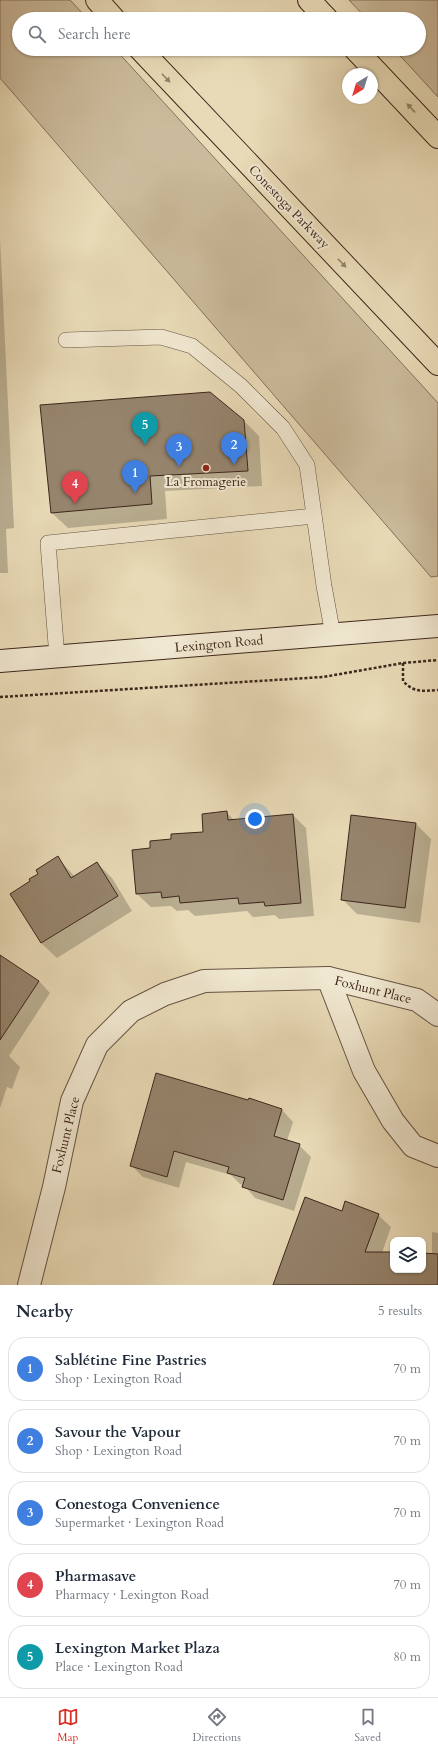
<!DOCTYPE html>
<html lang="en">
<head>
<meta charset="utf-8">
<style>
  :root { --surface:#fff; --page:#f2f2f3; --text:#1f2937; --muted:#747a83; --line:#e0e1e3; --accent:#d93025 }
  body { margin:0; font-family:Cardo,serif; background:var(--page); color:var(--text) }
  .controls { position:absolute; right:12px; bottom:12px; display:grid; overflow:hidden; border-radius:8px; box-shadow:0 1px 3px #0004 }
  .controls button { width:36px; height:36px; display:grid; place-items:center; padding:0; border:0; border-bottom:1px solid var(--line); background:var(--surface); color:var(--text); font:20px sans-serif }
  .compass { position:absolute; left:342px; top:68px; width:36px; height:36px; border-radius:50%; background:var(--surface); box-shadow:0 1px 3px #0004; rotate:218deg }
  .you { position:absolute; left:255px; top:819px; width:14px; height:14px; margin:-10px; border:3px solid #fff; border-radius:50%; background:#1a73e8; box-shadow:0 0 0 6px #1a73e833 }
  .badge { display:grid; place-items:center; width:26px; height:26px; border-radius:50%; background:var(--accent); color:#fff; font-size:13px; font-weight:700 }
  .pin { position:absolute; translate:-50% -33px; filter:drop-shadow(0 1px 2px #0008) }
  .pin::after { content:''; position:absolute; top:21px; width:14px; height:12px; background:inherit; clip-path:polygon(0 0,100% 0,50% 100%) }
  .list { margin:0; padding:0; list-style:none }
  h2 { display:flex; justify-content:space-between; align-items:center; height:52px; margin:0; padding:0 16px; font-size:17px }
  h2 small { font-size:13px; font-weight:400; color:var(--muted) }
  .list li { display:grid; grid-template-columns:26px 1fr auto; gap:12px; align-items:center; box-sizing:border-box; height:64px; margin:0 8px 8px; padding:0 8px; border:1px solid var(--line); border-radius:16px }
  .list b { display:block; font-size:15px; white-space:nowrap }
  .list p { margin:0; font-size:13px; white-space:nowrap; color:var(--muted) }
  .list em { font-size:13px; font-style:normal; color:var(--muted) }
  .icon { flex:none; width:22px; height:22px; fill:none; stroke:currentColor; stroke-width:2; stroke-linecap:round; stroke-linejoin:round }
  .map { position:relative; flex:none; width:438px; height:1285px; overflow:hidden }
  .search { position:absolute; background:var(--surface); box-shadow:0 1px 3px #0004; left:12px; right:12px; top:12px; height:44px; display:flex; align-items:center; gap:10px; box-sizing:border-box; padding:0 14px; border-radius:22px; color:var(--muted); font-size:15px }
  .sheet { height:412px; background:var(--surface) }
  nav { display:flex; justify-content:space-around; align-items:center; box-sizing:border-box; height:56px; border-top:1px solid var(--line); background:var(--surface); font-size:11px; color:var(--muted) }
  nav a { display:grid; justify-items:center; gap:2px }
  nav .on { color:var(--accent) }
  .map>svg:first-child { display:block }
  .green { fill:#cbbb9c; stroke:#84705c }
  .shadow { fill:#0003 }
  .building { fill:#96846d; stroke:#3e261d }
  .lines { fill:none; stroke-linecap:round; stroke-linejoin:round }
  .service-casing { stroke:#685343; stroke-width:16 }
  .minor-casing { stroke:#685343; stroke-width:24 }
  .secondary-casing { stroke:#3e261d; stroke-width:24 }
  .motorway-casing { stroke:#3e261d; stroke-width:24 }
  .path { stroke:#3e261d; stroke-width:2.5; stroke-dasharray:3 2; stroke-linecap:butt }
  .service { stroke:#f0e7d0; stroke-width:15 }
  .minor { stroke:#f0e7d0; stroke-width:22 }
  .secondary { stroke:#f0e7d0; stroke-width:22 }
  .motorway { stroke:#e8dab6; stroke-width:22 }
  .oneway { fill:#93806a }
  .poi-dot { fill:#8f2418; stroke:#f0e7d0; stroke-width:1.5 }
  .labels { text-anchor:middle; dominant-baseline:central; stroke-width:4; stroke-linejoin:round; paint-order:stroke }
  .street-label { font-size:13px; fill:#3e261d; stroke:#f0e7d0 }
  .poi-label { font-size:13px; fill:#3e261d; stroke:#f0e7d0 }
</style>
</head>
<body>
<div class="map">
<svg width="438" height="1285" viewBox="0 0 438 1285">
  <rect width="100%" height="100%" fill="#e8dab6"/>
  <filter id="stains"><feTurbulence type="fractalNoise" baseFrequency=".005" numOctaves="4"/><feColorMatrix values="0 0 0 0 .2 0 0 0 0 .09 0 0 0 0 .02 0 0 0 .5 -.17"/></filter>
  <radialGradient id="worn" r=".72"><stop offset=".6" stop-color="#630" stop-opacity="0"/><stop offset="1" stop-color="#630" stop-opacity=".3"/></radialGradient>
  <g class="green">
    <path d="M 0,0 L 70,0 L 88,19 L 19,19 L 19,49 L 115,49 L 438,403 L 438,576 L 431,577 L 0,78 Z"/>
    <path d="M 349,0 L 438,0 L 438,97 L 394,49 L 419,49 L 419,19 L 367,19 Z"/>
  </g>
  <g class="shadow">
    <path d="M 0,238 L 14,528 L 6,529 L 8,573 L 0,573 Z"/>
    <path d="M 41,406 L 243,420 L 259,436 L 262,486 L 165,491 L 167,519 L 68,528 L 52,513 Z"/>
    <path d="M 226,812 L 234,820 L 293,815 L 306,828 L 314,916 L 279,919 L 275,915 L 253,917 L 247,911 L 195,916 L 188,910 L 177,911 L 171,906 L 151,907 L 137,894 L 152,849 L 172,840 L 204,833 Z"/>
    <path d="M 416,824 L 431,839 L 420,923 L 357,914 L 342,899 Z"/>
    <path d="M 58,858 L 75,877 L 97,863 L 112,878 L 132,911 L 57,958 L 41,943 L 32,882 Z"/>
    <path d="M 0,956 L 39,981 L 50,993 L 9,1056 L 20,1067 L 12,1089 L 7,1087 L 0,1108 Z"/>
    <path d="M 250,1100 L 282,1110 L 293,1122 L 287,1141 L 299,1145 L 311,1157 L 294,1211 L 255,1198 L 244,1185 L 240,1184 L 231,1175 L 186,1162 L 179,1188 L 143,1177 L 131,1165 Z"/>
    <path d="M 342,1212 L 378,1215 L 391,1227 L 382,1253 L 393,1253 L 393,1270 L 423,1270 L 423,1254 L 432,1254 L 432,1232 L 438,1233 L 438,1285 L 362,1285 Z"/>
  </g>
  <g class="building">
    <path d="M 210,392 L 244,420 L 248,471 L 150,476 L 152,504 L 51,513 L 40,405 Z"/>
    <path d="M 227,811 L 228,820 L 293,814 L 301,903 L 265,906 L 264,902 L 239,904 L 238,898 L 180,903 L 179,896 L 162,898 L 161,892 L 136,894 L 132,850 L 150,848 L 150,841 L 171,839 L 171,834 L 203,832 L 202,814 Z"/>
    <path d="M 351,815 L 416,823 L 405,908 L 341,900 Z"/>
    <path d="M 58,856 L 71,878 L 97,862 L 118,896 L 41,943 L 10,894 L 30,881 L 29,879 L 38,874 L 36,870 Z"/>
    <path d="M 0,955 L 39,981 L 0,1040 Z"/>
    <path d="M 156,1073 L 248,1100 L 249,1098 L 282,1109 L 274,1136 L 300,1144 L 283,1200 L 242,1187 L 245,1178 L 227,1173 L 229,1167 L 174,1151 L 167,1177 L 130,1166 Z"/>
    <path d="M 305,1197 L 342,1211 L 345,1201 L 379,1214 L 365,1252 L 393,1252 L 393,1270 L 423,1270 L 423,1253 L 438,1254 L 438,1285 L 273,1285 Z"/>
  </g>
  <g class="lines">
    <g class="service-casing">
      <g id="service">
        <path d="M 66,340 L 161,337 L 192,346 L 241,386 L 283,428 L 307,465 L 324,586 L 333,635"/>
        <path d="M 57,657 L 48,543 L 314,516"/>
      </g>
    </g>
    <g class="minor-casing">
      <g id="minor">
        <path d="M 328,978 L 364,1071 L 393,1121 L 413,1146 L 438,1156"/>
        <path d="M 29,1285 L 54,1187 L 72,1101 L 97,1045 L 131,1011 L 165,994 L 204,981 L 328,978 L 417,1000 L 438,1015"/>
      </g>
    </g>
    <g class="secondary-casing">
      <path id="secondary" d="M 0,661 L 438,626"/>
    </g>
    <g class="motorway-casing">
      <g id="motorway">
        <path d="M 97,0 L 114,19"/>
        <path d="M 309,0 L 327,19"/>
        <path d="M 140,49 L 438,364"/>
        <path d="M 355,49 L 438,137"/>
      </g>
    </g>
    <g class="path">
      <path d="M 403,663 L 403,681 C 414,693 423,691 438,690"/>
      <path d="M 0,697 L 323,677 L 403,663 L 438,660"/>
    </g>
    <use href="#service" class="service"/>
    <use href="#minor" class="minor"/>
    <use href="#secondary" class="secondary"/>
    <use href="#motorway" class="motorway"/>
  </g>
  <defs><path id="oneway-solid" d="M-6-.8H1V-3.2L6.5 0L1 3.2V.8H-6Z"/></defs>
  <g class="oneway">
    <use href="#oneway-solid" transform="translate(166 78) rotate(46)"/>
    <use href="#oneway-solid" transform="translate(411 108) rotate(-133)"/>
    <use href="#oneway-solid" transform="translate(342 263) rotate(46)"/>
  </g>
  <circle class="poi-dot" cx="206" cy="468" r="4"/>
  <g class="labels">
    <g class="street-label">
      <text transform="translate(289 207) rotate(46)">Conestoga Parkway</text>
      <text transform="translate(219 644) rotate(-5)">Lexington Road</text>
      <text transform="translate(373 990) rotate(14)">Foxhunt Place</text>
      <text transform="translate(66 1135) rotate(-76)">Foxhunt Place</text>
    </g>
    <g class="poi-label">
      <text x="206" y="482">La Fromagerie</text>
    </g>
  </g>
  <rect width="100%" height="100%" filter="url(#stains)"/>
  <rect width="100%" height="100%" fill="url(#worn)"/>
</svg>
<div class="controls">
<button><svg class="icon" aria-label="layers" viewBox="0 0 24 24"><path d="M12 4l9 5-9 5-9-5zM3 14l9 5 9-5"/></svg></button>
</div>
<svg class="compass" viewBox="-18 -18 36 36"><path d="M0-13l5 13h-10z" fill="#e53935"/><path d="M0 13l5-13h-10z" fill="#747a83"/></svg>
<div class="you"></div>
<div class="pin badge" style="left:135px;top:493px;background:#3f7fe0">1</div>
<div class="pin badge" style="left:234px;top:465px;background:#3f7fe0">2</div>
<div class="pin badge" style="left:179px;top:467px;background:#3f7fe0">3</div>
<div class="pin badge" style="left:75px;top:504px;background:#e0444e">4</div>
<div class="pin badge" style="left:145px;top:445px;background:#0f9aa8">5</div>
<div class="search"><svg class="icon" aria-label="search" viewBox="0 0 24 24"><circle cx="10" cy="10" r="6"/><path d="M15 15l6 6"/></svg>Search here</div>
</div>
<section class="sheet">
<h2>Nearby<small>5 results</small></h2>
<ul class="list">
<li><span class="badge" style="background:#3f7fe0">1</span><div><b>Sablétine Fine Pastries</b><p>Shop · Lexington Road</p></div><em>70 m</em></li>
<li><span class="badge" style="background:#3f7fe0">2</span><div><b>Savour the Vapour</b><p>Shop · Lexington Road</p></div><em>70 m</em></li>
<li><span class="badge" style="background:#3f7fe0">3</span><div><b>Conestoga Convenience</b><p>Supermarket · Lexington Road</p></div><em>70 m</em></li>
<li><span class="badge" style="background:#e0444e">4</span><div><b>Pharmasave</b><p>Pharmacy · Lexington Road</p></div><em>70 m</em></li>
<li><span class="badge" style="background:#0f9aa8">5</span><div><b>Lexington Market Plaza</b><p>Place · Lexington Road</p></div><em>80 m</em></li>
</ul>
</section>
<nav>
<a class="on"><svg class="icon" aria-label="map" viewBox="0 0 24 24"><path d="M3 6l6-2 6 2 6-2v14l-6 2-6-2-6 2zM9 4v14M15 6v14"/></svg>Map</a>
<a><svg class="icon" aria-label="directions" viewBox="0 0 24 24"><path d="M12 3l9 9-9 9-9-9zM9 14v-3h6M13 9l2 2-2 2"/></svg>Directions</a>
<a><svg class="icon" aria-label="saved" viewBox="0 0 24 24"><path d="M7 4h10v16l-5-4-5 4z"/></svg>Saved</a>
</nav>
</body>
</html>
